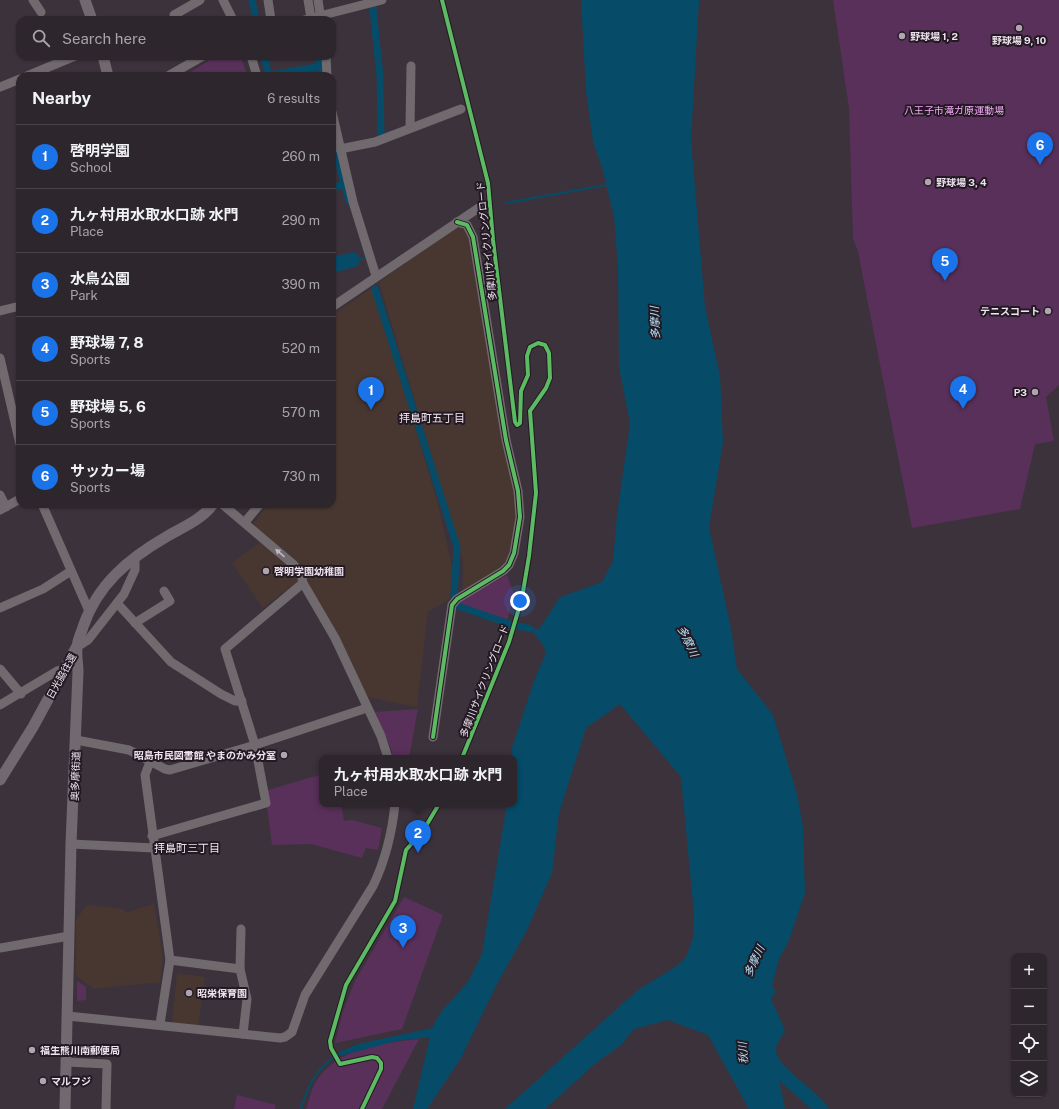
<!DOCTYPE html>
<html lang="en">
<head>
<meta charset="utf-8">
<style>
  :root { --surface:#2d262d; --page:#393239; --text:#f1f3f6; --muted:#a7a5aa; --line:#484349; --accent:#1a73e8 }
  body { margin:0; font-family:"Public Sans","Noto Sans JP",sans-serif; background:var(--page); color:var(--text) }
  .controls { position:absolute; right:12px; bottom:12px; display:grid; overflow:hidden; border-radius:8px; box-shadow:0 1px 3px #0004 }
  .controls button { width:36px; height:36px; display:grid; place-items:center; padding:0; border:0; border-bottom:1px solid var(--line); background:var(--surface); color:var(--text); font:20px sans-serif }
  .you { position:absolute; left:520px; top:601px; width:14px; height:14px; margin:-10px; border:3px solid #fff; border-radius:50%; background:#1a73e8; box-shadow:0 0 0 6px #1a73e833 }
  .badge { display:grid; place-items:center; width:26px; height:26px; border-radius:50%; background:var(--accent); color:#fff; font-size:13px; font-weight:700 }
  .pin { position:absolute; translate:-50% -33px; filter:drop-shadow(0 1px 2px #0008) }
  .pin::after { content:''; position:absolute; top:21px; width:14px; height:12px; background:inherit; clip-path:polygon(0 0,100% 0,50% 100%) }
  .popup { position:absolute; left:319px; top:755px; width:198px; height:52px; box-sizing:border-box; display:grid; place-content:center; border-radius:8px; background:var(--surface); filter:drop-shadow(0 1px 3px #0005); font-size:13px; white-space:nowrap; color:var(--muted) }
  .popup b { font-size:15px; color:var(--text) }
  .popup::after { content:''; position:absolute; left:50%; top:100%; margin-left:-8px; border:8px solid transparent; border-top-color:var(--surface) }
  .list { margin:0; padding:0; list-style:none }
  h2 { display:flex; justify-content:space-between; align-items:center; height:52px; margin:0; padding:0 16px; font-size:17px }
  h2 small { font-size:13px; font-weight:400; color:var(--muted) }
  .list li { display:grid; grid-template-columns:26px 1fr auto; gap:12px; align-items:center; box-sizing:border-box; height:64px; padding:0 16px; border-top:1px solid var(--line) }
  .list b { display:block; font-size:15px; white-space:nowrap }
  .list p { margin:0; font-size:13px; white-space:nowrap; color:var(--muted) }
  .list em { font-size:13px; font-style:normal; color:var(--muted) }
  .icon { flex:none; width:22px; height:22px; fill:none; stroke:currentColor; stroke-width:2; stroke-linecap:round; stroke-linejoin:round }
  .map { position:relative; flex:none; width:1059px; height:1109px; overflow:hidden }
  .search { position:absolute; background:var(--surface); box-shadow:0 1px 3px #0004; left:16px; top:16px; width:320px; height:44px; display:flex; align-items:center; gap:10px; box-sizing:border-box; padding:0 14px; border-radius:12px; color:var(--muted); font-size:15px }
  .panel { position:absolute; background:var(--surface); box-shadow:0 1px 3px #0004; left:16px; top:72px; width:320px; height:436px; border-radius:12px }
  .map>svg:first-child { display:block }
  .industrial { fill:#483731 }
  .green { fill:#59305a }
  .water { fill:#064c69 }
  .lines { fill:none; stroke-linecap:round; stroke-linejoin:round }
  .stream { stroke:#064c69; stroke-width:2 }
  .canal { stroke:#064c69; stroke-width:7 }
  .minor { stroke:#70696e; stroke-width:9 }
  .major { stroke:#726970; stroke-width:11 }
  .cycleway-casing { stroke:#221922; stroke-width:6 }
  .cycleway { stroke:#5cba63; stroke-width:4 }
  .oneway { fill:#c3b8c2 }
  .poi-dot { fill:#b0a4b0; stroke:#221922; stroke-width:1.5 }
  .labels { text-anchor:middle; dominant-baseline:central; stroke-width:4; stroke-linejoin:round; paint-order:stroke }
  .poi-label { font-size:10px; font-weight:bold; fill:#efe2ef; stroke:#221922; text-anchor:start }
  .park-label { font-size:10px; fill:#f5abf9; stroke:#221922 }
  .street-label { font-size:10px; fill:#efe2ef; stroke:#221922 }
  .water-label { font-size:11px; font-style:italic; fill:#b8e1f8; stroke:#221922 }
  .neighbourhood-label { font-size:11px; fill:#efe2ef; stroke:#221922 }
</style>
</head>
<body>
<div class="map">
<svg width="1059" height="1109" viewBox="0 0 1059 1109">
  <rect width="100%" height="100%" fill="#3c323c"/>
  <g class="industrial">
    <path d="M 458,226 L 466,231 L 469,239 L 513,482 L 516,515 L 509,557 L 501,568 L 463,591 L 463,561 L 379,282 Z"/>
    <path d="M 373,287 L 438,504 L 453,571 L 450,599 L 428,612 L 417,707 L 367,697 L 306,578 L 252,525 L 269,504 L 332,504 L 332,316 Z"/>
    <path d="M 260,542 L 291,565 L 299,577 L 298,581 L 263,608 L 232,563 Z"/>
    <path d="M 154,904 L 163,958 L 160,982 L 94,989 L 76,976 L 76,920 L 87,905 L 124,909 L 125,913 Z"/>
    <path d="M 177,973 L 205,977 L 198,1027 L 172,1024 Z"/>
  </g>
  <g class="green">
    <path d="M 833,0 L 1059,0 L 1059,385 L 1046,397 L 1054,441 L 1035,444 L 1020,509 L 912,528 L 858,252 L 853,238 L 849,108 Z"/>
    <path d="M 222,56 L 240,56 L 248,76 L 184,76 L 213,58 Z"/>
    <path d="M 507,575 L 514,594 L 507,621 L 459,604 L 465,598 Z"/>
    <path d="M 418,709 L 409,758 L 393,758 L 391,749 L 375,712 Z"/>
    <path d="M 322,774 L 322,804 L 341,804 L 344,821 L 352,820 L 382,828 L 378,850 L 366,848 L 362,858 L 311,844 L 272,845 L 265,791 Z"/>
    <path d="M 404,897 L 443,915 L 402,1029 L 335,1043 L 343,1011 L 355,981 Z"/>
    <path d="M 77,981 L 86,987 L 86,1000 L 77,1001 Z"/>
    <path d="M 419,1039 L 382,1109 L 306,1109 C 309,1101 311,1090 315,1083 C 336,1048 382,1043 419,1039 Z"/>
    <path d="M 237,1095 L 276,1105 L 275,1109 L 234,1109 Z"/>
  </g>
  <g class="water">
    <path d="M 581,0 L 699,0 L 691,140 L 705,307 L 720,376 L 723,442 L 709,527 L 731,629 L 737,669 L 773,715 L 797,794 L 803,827 L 805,893 L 788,943 L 779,959 L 772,986 L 776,991 L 771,999 L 785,1030 C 782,1036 776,1044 776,1050 C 775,1066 819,1091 829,1109 L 811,1109 L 779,1080 L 785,1109 L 749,1109 L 708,1035 L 668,1020 L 634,1029 L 621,1045 L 596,1063 L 545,1109 L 505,1109 L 638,990 L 678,965 L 686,957 L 693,938 L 694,914 L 681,777 L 620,704 L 586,728 L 559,813 L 552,873 L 526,932 L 497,984 L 461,1058 L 427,1109 L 413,1109 L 430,1037 L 396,1041 L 340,1056 L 339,1052 L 358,1044 L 432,1028 L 441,1012 L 468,982 L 482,954 L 507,804 L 514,804 L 512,748 L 534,681 L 546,653 L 543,645 L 531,629 L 539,629 L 559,599 L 558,598 L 602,582 L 613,561 L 617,515 L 630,424 L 619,366 L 618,267 L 614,217 L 603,171 L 593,141 L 586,91 Z"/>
    <path d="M 354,252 L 358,255 L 360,263 L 355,267 L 332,273 L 332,257 Z"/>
  </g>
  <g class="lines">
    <g class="stream">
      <path d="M 506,203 L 606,185"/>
      <path d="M 357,260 L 366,258"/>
      <path d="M 301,1109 C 308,1085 318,1066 340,1053"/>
    </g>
    <g class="canal">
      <path d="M 252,0 L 256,20"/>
      <path d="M 372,0 L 380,76 L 381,139"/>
      <path d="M 264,56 L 268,73 L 271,75 L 316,67"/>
      <path d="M 319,56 L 321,76"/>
      <path d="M 332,139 L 349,201"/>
      <path d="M 332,187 L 344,185"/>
      <path d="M 375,289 L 457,547 L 454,596"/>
      <path d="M 458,606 L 510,624"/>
      <path d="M 519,626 L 531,629"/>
    </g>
    <g class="minor">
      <path d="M 33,0 L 41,12"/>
      <path d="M 223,0 L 233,20"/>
      <path d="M 268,0 L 271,20"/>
      <path d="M 308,0 L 311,18"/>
      <path d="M 318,0 L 321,20"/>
      <path d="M 174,15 L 200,0"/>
      <path d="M 304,20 L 382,0"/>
      <path d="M 251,56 L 257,76"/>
      <path d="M 326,56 L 327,76"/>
      <path d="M 27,76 L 75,56"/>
      <path d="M 168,76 L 203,56"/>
      <path d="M 0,87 L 20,79"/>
      <path d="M 332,112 L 353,202 L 376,276"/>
      <path d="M 410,128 L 411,66"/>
      <path d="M 340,149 L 375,142 L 461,109"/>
      <path d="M 332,307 L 480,207"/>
      <path d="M 0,311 L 20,306"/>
      <path d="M 0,358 L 20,444"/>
      <path d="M 0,495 L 6,507"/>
      <path d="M 42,504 L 89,611"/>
      <path d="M 222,504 L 294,565 L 301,574 L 303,583 L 335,638 L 381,736 L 388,758"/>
      <path d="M 0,510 L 20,499"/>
      <path d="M 245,522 L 260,504"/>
      <path d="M 117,603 L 171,662 L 221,694 L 235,701 L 242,701"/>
      <path d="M 0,608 L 43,589 L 71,571"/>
      <path d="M 135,623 L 170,601 L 164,591"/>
      <path d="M 77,647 L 88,640 L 124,594 L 135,570 L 135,557"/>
      <path d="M 0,669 L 21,694"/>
      <path d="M 0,705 L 57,671 L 66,669"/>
      <path d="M 433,737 L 452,605 L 457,599 L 503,571 L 509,565 L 514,553 L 520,517 L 518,491 L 506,440 L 473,237 L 467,225 L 457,222"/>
      <path d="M 76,740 L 129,750 L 165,769 L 170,770 L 255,745 L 367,708"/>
      <path d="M 150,762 L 145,775 L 170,960 L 160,1024"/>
      <path d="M 152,836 L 266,803 L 255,745 L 225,649 L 303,583"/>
      <path d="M 71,844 L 154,848"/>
      <path d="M 241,929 L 240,969 L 247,999 L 243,1034"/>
      <path d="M 0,948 L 69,936"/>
      <path d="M 170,960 L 240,969"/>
      <path d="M 68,1016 L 280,1038 L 285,1037 L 292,1032 L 305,995 L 373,886 C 386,859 392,833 395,804"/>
      <path d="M 66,1062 L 107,1064 L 106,1109"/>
    </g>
    <g class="major">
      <path d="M 85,0 L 92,20"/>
      <path d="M 103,56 L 108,76"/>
      <path d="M 0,780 L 33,727 L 76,648"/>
      <path d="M 65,1109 L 71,844 L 78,672 C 78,664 76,656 77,648 C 77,641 81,634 83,627 C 97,585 128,559 166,537 C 181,528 203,519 213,504"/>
    </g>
    <g class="cycleway-casing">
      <g id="cycleway">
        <path d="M 442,0 L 488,183 L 493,240 L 515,422 L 517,425 L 520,423 L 521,391 L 528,375 L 527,356 L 530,347 L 538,343 L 545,345 L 549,353 L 550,378 L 546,388 L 530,411 L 536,493 L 529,556 L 522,598 L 509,642 L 462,758"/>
        <path d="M 433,737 L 452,605 L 457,599 L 503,571 L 509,565 L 514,553 L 520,517 L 518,491 L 506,440 L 473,237 L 467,225 L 457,222"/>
        <path d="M 362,1109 L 381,1069 L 381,1063 L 377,1058 L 372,1057 L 340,1064 L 331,1048 L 330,1041 L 346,985 L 395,901 L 406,850 L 423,831 L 439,804"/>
      </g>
    </g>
    <use href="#cycleway" class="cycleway"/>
  </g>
  <defs><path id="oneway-solid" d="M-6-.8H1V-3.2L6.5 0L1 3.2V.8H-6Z"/></defs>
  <use class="oneway" href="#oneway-solid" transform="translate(280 553) rotate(-139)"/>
  <g class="poi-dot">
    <circle cx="1019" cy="28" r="4"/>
    <circle cx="902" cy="36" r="4"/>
    <circle cx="928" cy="182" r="4"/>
    <circle cx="1048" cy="311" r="4"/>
    <circle cx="1035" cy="392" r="4"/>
    <circle cx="266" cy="571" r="4"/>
    <circle cx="284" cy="755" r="4"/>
    <circle cx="189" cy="993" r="4"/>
    <circle cx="32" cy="1050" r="4"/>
    <circle cx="43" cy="1081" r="4"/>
  </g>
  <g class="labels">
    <g class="poi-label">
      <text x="910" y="36">野球場 1, 2</text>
      <text x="1019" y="40" text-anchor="middle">野球場 9, 10</text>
      <text x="936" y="182">野球場 3, 4</text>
      <text x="1040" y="311" text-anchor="end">テニスコート</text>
      <text x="1027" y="392" text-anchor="end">P3</text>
      <text x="274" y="571">啓明学園幼稚園</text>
      <text x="276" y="755" text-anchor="end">昭島市民図書館 やまのかみ分室</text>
      <text x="197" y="993">昭栄保育園</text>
      <text x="40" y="1050">福生熊川南郵便局</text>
      <text x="51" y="1081">マルフジ</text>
    </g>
    <g class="park-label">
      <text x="954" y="110">八王子市滝ガ原運動場</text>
    </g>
    <g class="street-label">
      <text transform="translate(486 241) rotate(-96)">多摩川サイクリングロード</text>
      <text transform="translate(61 676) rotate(-61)">日光脇往還</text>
      <text transform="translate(484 681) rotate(-69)">多摩川サイクリングロード</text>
      <text transform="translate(75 776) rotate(-88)">奥多摩街道</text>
    </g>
    <g class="water-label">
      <text transform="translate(655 323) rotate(-92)">多摩川</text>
      <text transform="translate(688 641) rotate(64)">多摩川</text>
      <text transform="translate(754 961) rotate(-65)">多摩川</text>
      <text transform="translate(743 1053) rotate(-94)">秋川</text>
    </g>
    <g class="neighbourhood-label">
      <text x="432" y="418">拝島町五丁目</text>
      <text x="187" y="848">拝島町三丁目</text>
    </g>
  </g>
</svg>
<div class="controls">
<button>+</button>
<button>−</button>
<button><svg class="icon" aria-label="locate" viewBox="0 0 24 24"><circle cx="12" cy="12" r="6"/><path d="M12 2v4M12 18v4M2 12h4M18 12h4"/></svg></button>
<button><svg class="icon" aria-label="layers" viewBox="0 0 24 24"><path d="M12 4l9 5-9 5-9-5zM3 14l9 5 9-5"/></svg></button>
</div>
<div class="you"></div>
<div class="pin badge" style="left:371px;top:410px">1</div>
<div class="pin badge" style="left:418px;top:853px">2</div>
<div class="popup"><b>九ヶ村用水取水口跡 水門</b>Place</div>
<div class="pin badge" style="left:403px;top:948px">3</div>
<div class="pin badge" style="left:963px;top:409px">4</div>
<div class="pin badge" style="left:945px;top:281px">5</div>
<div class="pin badge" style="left:1040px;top:165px">6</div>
<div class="search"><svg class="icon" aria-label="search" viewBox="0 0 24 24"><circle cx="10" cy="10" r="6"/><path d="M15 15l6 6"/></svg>Search here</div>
<section class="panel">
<h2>Nearby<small>6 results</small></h2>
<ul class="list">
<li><span class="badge">1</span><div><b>啓明学園</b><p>School</p></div><em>260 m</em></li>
<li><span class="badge">2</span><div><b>九ヶ村用水取水口跡 水門</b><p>Place</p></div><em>290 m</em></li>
<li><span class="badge">3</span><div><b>水鳥公園</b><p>Park</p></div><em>390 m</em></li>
<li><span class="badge">4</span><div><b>野球場 7, 8</b><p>Sports</p></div><em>520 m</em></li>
<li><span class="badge">5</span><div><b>野球場 5, 6</b><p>Sports</p></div><em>570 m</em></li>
<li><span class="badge">6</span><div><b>サッカー場</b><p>Sports</p></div><em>730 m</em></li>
</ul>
</section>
</div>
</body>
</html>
